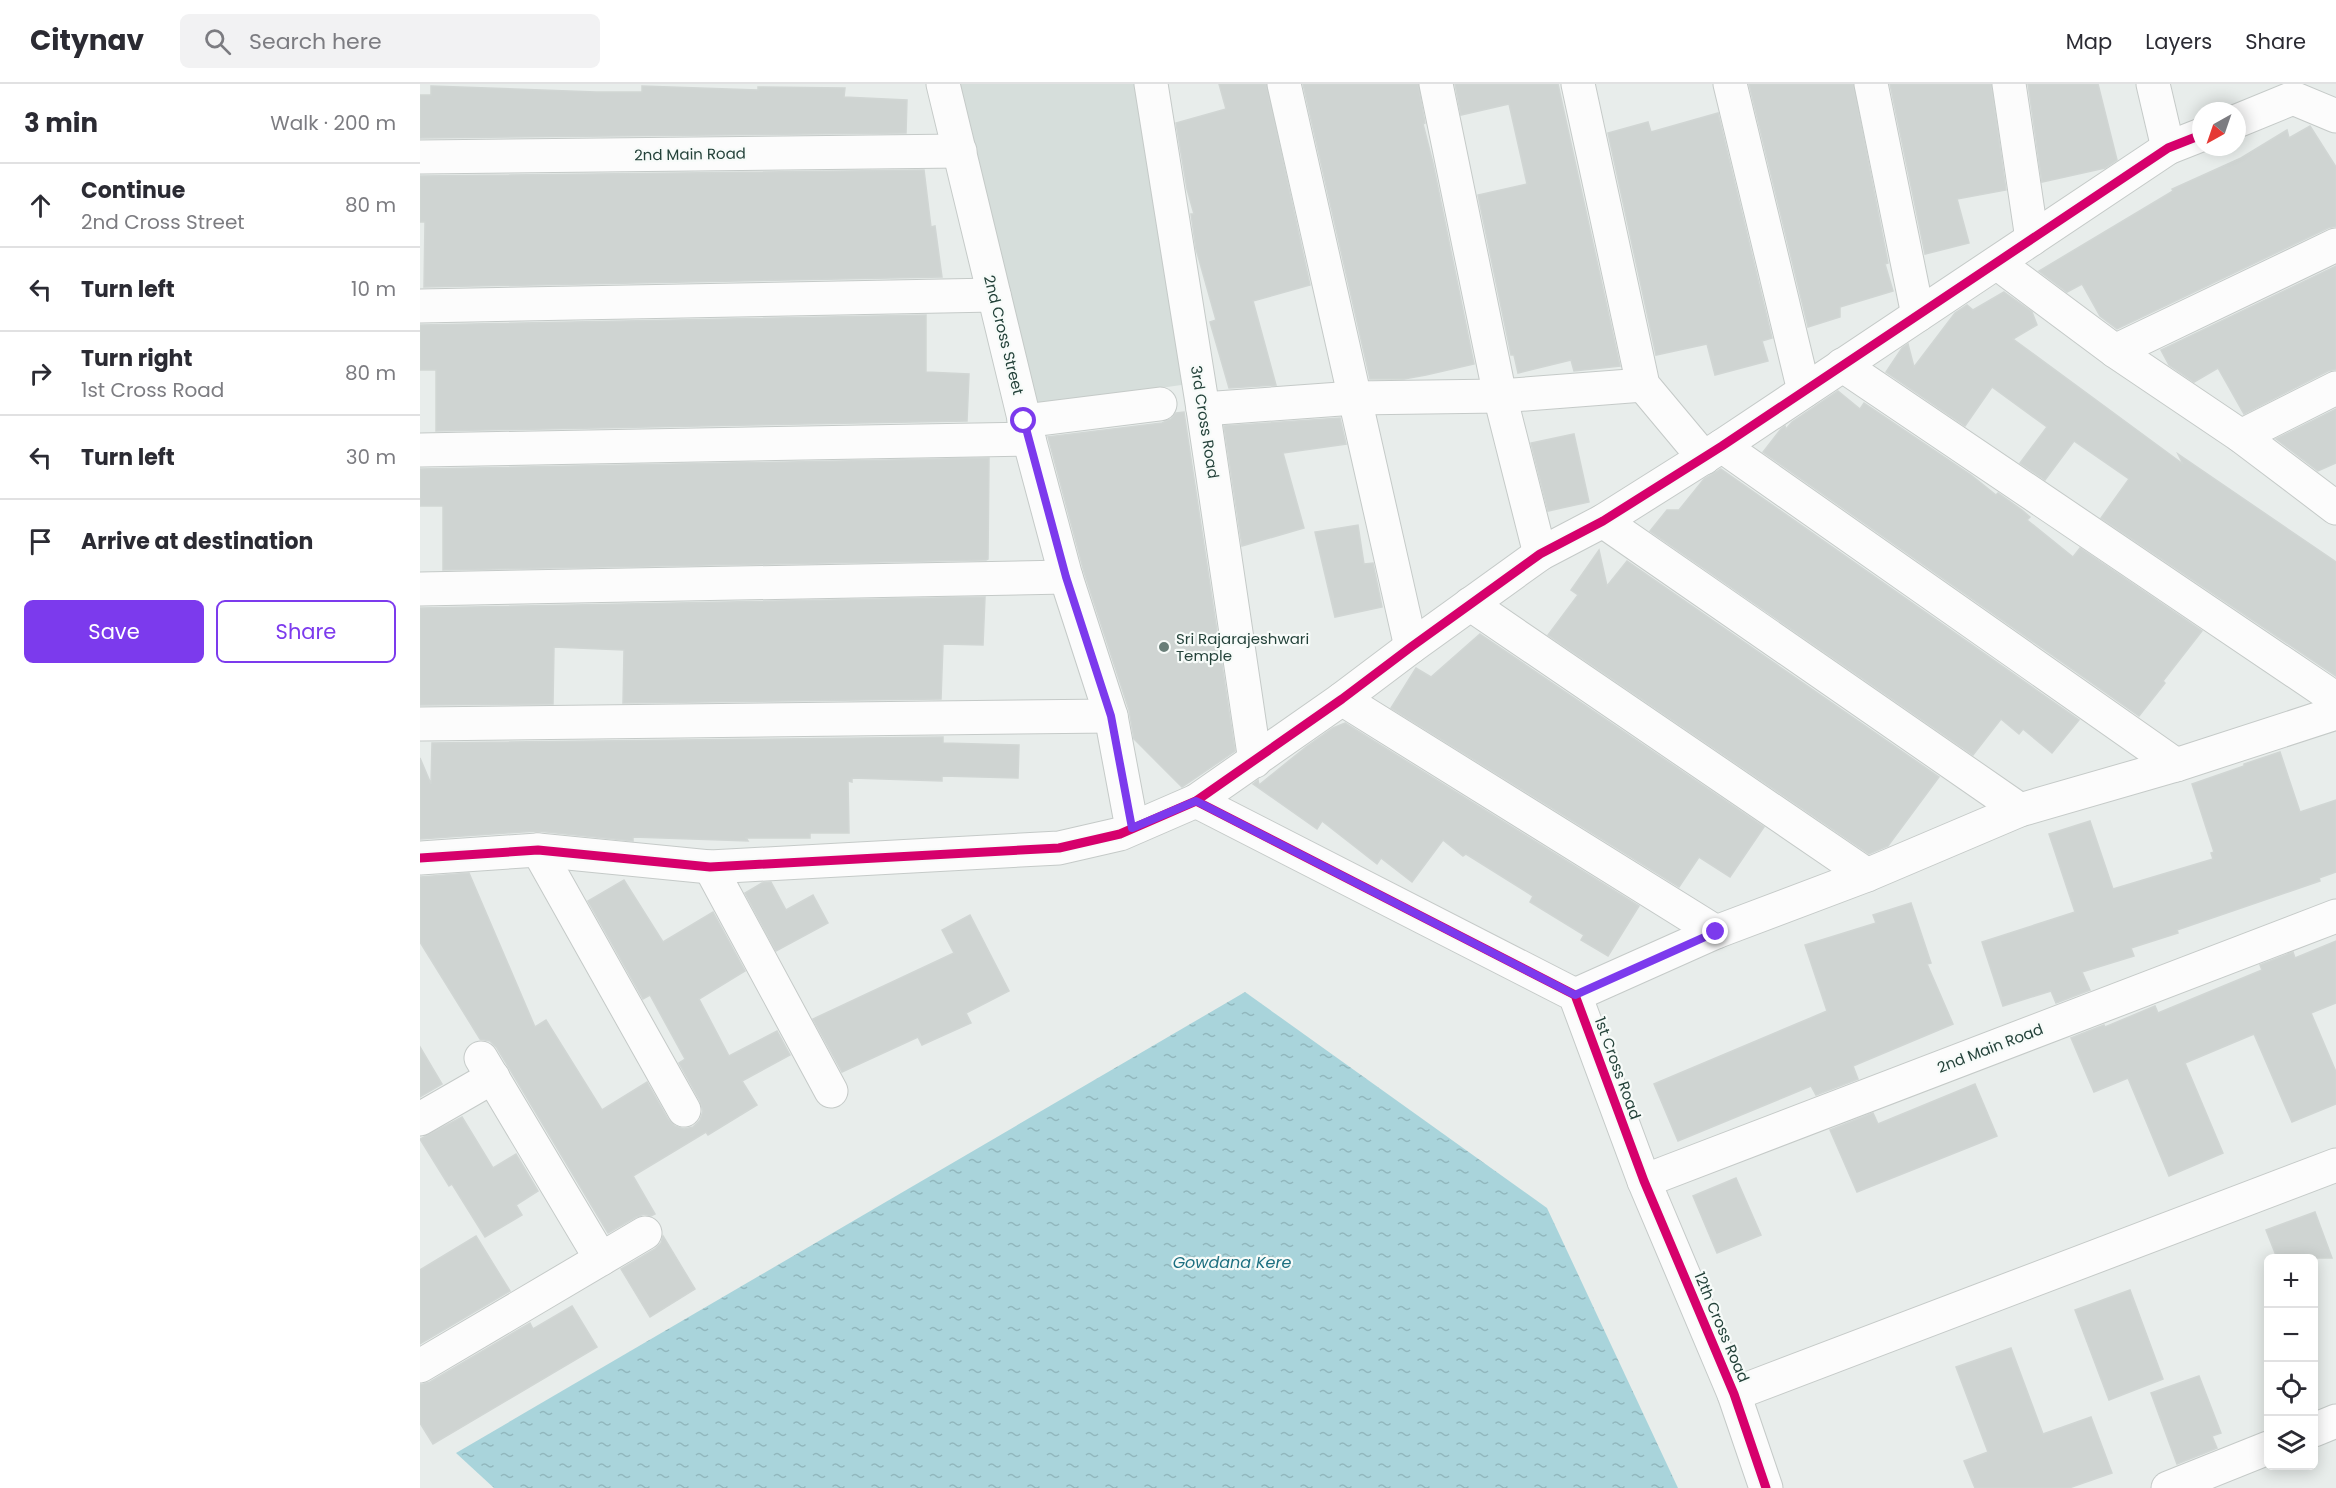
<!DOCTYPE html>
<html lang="en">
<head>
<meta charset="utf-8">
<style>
  :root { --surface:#fff; --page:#f2f2f3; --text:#2b2b33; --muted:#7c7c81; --line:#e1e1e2; --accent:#7c3aed }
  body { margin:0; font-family:Poppins,sans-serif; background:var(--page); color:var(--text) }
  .controls { position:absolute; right:18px; bottom:18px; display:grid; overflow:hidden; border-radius:9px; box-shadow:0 3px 15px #0003 }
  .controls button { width:54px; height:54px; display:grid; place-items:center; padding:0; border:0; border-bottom:2px solid var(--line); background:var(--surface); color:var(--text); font:30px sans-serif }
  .compass { position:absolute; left:1772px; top:18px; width:54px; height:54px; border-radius:50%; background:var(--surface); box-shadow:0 3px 15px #0003; rotate:220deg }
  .stop { position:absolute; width:18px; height:18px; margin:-14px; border:4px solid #7c3aed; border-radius:50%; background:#fff }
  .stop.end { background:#7c3aed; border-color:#fff; box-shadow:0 2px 6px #0008 }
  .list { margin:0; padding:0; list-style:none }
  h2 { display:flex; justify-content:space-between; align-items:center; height:78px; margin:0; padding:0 24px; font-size:26px }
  h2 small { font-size:20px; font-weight:400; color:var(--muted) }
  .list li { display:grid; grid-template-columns:39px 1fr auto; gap:18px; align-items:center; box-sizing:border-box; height:84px; padding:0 24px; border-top:2px solid var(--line) }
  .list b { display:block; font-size:22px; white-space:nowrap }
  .list p { margin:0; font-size:20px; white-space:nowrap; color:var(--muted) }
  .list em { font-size:20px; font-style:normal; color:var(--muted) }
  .actions { display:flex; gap:12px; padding:18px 24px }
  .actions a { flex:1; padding:14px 0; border:2px solid var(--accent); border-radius:9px; text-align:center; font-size:21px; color:var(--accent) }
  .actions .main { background:var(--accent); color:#fff }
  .icon { flex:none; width:33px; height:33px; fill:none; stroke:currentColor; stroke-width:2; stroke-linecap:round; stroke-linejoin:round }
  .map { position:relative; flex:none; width:1916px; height:1404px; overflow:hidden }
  header { display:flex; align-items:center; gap:36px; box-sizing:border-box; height:84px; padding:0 30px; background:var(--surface); border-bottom:2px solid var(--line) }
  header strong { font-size:28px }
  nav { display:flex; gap:33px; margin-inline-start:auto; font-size:21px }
  .search { width:420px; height:54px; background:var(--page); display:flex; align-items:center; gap:15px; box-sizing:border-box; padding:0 21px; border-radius:9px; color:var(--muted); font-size:22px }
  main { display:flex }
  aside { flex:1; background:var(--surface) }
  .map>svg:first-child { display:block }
  .built { fill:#d6dedb }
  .water { fill:url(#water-ripples) }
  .building { fill:#cfd4d2; stroke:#d1d6d4; stroke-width:1.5 }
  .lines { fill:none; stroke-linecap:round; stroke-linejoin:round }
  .minor-casing { stroke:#c5cac8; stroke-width:35 }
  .minor { stroke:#fcfcfc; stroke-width:33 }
  .cycleway-casing { stroke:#f7fbf9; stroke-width:13 }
  .cycleway { stroke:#d6006c; stroke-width:9 }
  .route { stroke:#7c3aed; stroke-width:8 }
  .poi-dot { fill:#697e78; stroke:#f7fbf9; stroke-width:2 }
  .labels { text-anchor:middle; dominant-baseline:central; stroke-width:4.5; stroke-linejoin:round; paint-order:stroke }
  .street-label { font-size:15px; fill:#24423a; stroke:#f7fbf9 }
  .poi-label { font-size:15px; fill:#24423a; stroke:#f7fbf9; text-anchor:start }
  .water-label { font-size:16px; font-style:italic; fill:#1c6f80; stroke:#f7fbf9 }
</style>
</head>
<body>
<header>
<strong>Citynav</strong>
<div class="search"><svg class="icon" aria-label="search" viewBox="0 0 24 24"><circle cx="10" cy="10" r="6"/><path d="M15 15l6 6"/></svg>Search here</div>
<nav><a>Map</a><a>Layers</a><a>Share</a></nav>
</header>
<main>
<aside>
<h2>3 min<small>Walk · 200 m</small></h2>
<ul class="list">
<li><svg class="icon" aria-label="ahead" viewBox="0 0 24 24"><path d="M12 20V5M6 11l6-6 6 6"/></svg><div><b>Continue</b><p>2nd Cross Street</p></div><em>80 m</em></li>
<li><svg class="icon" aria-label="left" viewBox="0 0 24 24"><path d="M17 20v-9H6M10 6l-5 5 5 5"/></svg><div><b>Turn left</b></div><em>10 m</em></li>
<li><svg class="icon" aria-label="right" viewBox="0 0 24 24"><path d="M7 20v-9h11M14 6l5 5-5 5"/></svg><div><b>Turn right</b><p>1st Cross Road</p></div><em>80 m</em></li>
<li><svg class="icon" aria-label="left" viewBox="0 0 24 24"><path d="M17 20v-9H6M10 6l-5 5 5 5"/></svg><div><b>Turn left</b></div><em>30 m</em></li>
<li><svg class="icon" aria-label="arrive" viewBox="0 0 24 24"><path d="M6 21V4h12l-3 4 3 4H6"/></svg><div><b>Arrive at destination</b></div></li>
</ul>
<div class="actions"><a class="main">Save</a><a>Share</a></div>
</aside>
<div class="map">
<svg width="1916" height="1404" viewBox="0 0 1916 1404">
  <defs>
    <pattern id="water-ripples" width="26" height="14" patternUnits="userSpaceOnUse" patternTransform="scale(1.5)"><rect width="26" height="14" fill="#a9d4db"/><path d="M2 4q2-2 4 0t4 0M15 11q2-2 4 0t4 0" fill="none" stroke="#91b7bd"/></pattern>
  </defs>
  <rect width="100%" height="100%" fill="#e8edeb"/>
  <path class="built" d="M 540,0 L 718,0 L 768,300 L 610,323 Z"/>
  <path class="water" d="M 825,908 L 1127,1124 L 1258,1404 L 74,1404 L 36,1369 Z"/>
  <g class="building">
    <path d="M 799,0 L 846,0 L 890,201 L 833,217 L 856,301 L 809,304 L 790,238 L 796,236 L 776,165 L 771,130 L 774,130 L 767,105 L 756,39 L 806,25 Z"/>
    <path d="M 883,0 L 998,0 L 1005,39 L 1003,40 L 1013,79 L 1054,280 L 1006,291 L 984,295 L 950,295 Z"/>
    <path d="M 1035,0 L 1138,0 L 1200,282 L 1154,287 L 1151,276 L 1098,289 L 1094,271 L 1091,271 L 1058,111 L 1107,100 L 1089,20 L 1041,31 Z"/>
    <path d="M 1329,0 L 1433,0 L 1468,179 L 1465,180 L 1473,207 L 1420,223 L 1420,233 L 1388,243 Z"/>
    <path d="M 1470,0 L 1571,0 L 1586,106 L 1537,115 L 1549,159 L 1505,170 Z"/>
    <path d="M 1608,0 L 1678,0 L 1697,76 L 1685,84 L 1622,98 Z"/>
    <path d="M 11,2 L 176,8 L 222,8 L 222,2 L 338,6 L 338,3 L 425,4 L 424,13 L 487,16 L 486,49 L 0,54 L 0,11 L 11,11 Z"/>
    <path d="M 1298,29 L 1352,254 L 1342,257 L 1348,277 L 1295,291 L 1287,260 L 1236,271 L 1188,49 L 1228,38 L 1231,48 Z"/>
    <path d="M 1890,42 L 1916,83 L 1916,142 L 1908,144 L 1697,245 L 1680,232 L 1662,200 L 1647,208 L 1619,187 L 1753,107 L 1752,105 L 1821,74 L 1867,46 L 1869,54 Z"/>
    <path d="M 504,86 L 511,143 L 515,142 L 522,193 L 4,203 L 5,138 L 0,138 L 0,92 Z"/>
    <path d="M 1916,182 L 1916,285 L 1908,287 L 1824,330 L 1798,284 L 1774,298 L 1749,281 L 1741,266 Z"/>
    <path d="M 1584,208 L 1612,228 L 1617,241 L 1593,255 L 1763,380 L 1758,370 L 1916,478 L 1916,592 L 1681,434 L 1709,395 L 1654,357 L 1625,396 L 1600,379 L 1627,343 L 1572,303 L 1545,342 L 1466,288 L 1482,264 L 1488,260 L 1494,283 L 1535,229 L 1547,221 L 1553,226 Z"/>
    <path d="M 506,231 L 506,288 L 549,290 L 547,337 L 16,347 L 16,286 L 0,286 L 0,241 Z"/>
    <path d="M 1418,307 L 1440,325 L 1444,319 L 1551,391 L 1576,411 L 1578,409 L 1602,426 L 1610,433 L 1607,436 L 1653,473 L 1660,464 L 1782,547 L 1743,597 L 1745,599 L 1719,632 L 1343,368 L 1361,345 L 1365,342 L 1366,345 L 1372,338 Z"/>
    <path d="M 1916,325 L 1916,379 L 1898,387 L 1856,355 Z"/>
    <path d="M 764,328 L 815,667 L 762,703 L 714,655 L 709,626 L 664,488 L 628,353 L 742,339 L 751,335 L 756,329 Z"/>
    <path d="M 920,334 L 926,360 L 863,369 L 884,444 L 822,462 L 804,342 Z"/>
    <path d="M 1154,350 L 1169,418 L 1128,427 L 1111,359 Z"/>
    <path d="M 569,374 L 568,475 L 566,476 L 23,486 L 23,422 L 0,422 L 0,385 Z"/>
    <path d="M 1301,385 L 1659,636 L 1632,669 L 1603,645 L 1599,650 L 1581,635 L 1553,671 L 1230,447 L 1247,426 L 1259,426 L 1284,395 Z"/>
    <path d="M 938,441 L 944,480 L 953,479 L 962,523 L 915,533 L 895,448 Z"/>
    <path d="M 1179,466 L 1187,502 L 1207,477 L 1519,693 L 1468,762 L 1449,770 L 1128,551 L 1158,511 L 1151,506 Z"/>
    <path d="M 565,513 L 563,561 L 523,560 L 521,615 L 203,619 L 204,566 L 134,563 L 133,620 L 0,621 L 0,524 Z"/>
    <path d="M 1060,550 L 1344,743 L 1310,793 L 1279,773 L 1259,803 L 971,624 L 996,584 L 1011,593 Z"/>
    <path d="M 925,639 L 1219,822 L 1188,872 L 1161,856 L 1164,851 L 1110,818 L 1113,812 L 1046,770 L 1043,772 L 1023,756 L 992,798 L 961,774 L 957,780 L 902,737 L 897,745 L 833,700 L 838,696 L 839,701 L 886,663 L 913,644 Z"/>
    <path d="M 523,653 L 523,659 L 599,661 L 598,694 L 522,692 L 522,697 L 432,694 L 432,698 L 428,697 L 429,749 L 390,749 L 390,754 L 326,754 L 328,757 L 213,753 L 213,757 L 117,747 L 0,755 L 0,674 L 11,700 L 12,659 Z"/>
    <path d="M 1860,668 L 1880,728 L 1916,716 L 1916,788 L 1899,794 L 1900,797 L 1757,846 L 1758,849 L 1711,864 L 1714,872 L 1662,888 L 1670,906 L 1636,919 L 1631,907 L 1583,922 L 1562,858 L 1655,828 L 1629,750 L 1670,737 L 1693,805 L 1793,775 L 1791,769 L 1794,768 L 1772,700 L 1824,682 L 1824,680 Z"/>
    <path d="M 49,789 L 115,943 L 126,936 L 182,1026 L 227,998 L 248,1035 L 255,1042 L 264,1045 L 273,1043 L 280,1036 L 283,1027 L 280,1017 L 259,979 L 265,975 L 230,911 L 223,915 L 168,817 L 204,796 L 243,858 L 293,828 L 325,887 L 279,915 L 309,972 L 357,947 L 370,971 L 322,997 L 337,1021 L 288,1051 L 286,1048 L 213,1092 L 235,1130 L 231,1132 L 224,1130 L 216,1133 L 188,1149 L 77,964 L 70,957 L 60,955 L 0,858 L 0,793 Z"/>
    <path d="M 351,798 L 366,826 L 393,811 L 408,839 L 356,867 L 325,809 L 342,799 Z"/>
    <path d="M 1491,819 L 1511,879 L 1507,880 L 1533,940 L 1433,982 L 1438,995 L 1396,1011 L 1391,1002 L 1258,1057 L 1234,1000 L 1407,927 L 1385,861 L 1456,839 L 1453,831 Z"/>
    <path d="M 550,831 L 589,907 L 546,929 L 551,939 L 502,961 L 498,953 L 422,988 L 393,935 L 534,869 L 522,846 Z"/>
    <path d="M 1916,857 L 1916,919 L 1891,929 L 1916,988 L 1916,1020 L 1872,1038 L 1834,950 L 1765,979 L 1803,1069 L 1749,1092 L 1708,994 L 1674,1008 L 1651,954 L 1684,941 L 1685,943 L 1735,922 L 1738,929 L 1842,886 L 1840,881 L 1873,868 L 1875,874 Z"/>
    <path d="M 0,963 L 22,1000 L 0,1013 Z"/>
    <path d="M 1555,1000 L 1577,1052 L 1437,1108 L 1410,1046 L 1453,1029 L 1458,1040 Z"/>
    <path d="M 42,1033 L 73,1084 L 96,1070 L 118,1107 L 96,1121 L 102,1131 L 65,1153 L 32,1100 L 29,1102 L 0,1055 Z"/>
    <path d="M 1316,1094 L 1341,1151 L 1297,1169 L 1273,1112 Z"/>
    <path d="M 1895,1128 L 1912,1174 L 1857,1174 L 1846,1146 Z"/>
    <path d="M 56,1152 L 90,1207 L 0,1260 L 0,1186 Z"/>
    <path d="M 243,1152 L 275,1205 L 230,1233 L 201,1185 L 235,1165 L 241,1159 Z"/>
    <path d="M 1710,1206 L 1743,1295 L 1689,1316 L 1655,1226 Z"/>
    <path d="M 152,1222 L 177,1263 L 13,1360 L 0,1339 L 0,1301 L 10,1298 L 110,1239 L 113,1245 Z"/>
    <path d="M 1591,1264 L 1623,1350 L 1671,1333 L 1692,1389 L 1649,1404 L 1555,1404 L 1544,1377 L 1568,1368 L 1536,1283 Z"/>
    <path d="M 1779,1292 L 1801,1349 L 1792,1352 L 1797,1364 L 1757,1380 L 1731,1309 Z"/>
  </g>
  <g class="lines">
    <g class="minor-casing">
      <g id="minor">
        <path d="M 523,0 L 609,355 L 646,493 L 691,632 L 712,744"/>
        <path d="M 731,0 L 783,325 L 835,677"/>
        <path d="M 864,0 L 991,563"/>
        <path d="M 1016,0 L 1080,312 L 1120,470"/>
        <path d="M 1158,0 L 1223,301 L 1284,374"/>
        <path d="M 1310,0 L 1384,307"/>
        <path d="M 1451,0 L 1498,231"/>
        <path d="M 1589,0 L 1612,155"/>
        <path d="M 1733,0 L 1748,64"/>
        <path d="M 1817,37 L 1873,14 L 1916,32"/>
        <path d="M 0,73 L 540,67"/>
        <path d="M 1577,179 L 1695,267 L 1821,352 L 1916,424"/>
        <path d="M 0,222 L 574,211"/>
        <path d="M 1695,267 L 1916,161"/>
        <path d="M 1422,281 L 1916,615"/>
        <path d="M 783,325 L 934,314 L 1080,312 L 1223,301"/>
        <path d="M 604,337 L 740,320"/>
        <path d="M 1821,352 L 1916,304"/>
        <path d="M 1302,362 L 1756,681"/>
        <path d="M 0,366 L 609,355"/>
        <path d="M 1183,437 L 1600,726"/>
        <path d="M 0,505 L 646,493"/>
        <path d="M 1050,520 L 1447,791"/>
        <path d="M 922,615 L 1296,848"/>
        <path d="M 0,640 L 691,632"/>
        <path d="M 776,717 L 1155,911 L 1224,1097 L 1314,1310 L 1346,1404"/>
        <path d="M 118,766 L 264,1026"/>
        <path d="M 0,774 L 118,766 L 290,783 L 639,764 L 700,750 L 776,717 L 922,615 L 991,563 L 1120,470 L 1183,437 L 1302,362 L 1748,64 L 1781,51"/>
        <path d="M 290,783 L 411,1007"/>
        <path d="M 1155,911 L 1296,848 L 1447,791 L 1600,726 L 1756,681 L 1916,629"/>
        <path d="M 61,974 L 181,1175"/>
        <path d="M 0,1035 L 73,993"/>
        <path d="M 1224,1097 L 1916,832"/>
        <path d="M 0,1282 L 225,1149"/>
        <path d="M 1314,1310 L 1916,1081"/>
        <path d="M 1894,1346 L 1916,1337"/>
        <path d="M 1748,1404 L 1848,1364"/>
      </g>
    </g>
    <use href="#minor" class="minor"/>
    <g class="cycleway-casing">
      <g id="cycleway">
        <path d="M 776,717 L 1155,911 L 1224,1097 L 1314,1310 L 1346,1404"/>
        <path d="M 0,774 L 118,766 L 290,783 L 639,764 L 700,750 L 776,717 L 922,615 L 991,563 L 1120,470 L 1183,437 L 1302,362 L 1748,64 L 1781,51"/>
      </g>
    </g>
    <use href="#cycleway" class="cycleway"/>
  </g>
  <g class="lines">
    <path class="route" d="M 604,337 L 646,493 L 691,632 L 712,744 L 776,717 L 1155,911 L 1296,848"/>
  </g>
  <circle class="poi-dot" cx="744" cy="563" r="6"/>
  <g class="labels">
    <g class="street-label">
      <text transform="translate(270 70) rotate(-1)">2nd Main Road</text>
      <text transform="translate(584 251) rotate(76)">2nd Cross Street</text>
      <text transform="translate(785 338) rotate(81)">3rd Cross Road</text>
      <text transform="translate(1570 964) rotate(-21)">2nd Main Road</text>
      <text transform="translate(1198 984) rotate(70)">1st Cross Road</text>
      <text transform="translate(1302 1243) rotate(67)">12th Cross Road</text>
    </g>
    <g class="poi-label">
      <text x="756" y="554">Sri Rajarajeshwari<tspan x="756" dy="17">Temple</tspan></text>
    </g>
    <g class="water-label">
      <text x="812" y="1178">Gowdana Kere</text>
    </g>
  </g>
</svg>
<div class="controls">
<button>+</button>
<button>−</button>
<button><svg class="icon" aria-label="locate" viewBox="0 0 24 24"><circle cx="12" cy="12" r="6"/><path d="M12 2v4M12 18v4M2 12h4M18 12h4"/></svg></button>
<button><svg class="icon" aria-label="layers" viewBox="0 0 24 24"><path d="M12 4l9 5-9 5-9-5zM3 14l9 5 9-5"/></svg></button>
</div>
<svg class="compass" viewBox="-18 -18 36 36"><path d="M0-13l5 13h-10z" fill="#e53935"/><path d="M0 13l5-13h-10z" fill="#7c7c81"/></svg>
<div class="stop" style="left:604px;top:337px"></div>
<div class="stop end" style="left:1296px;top:848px"></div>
</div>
</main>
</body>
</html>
